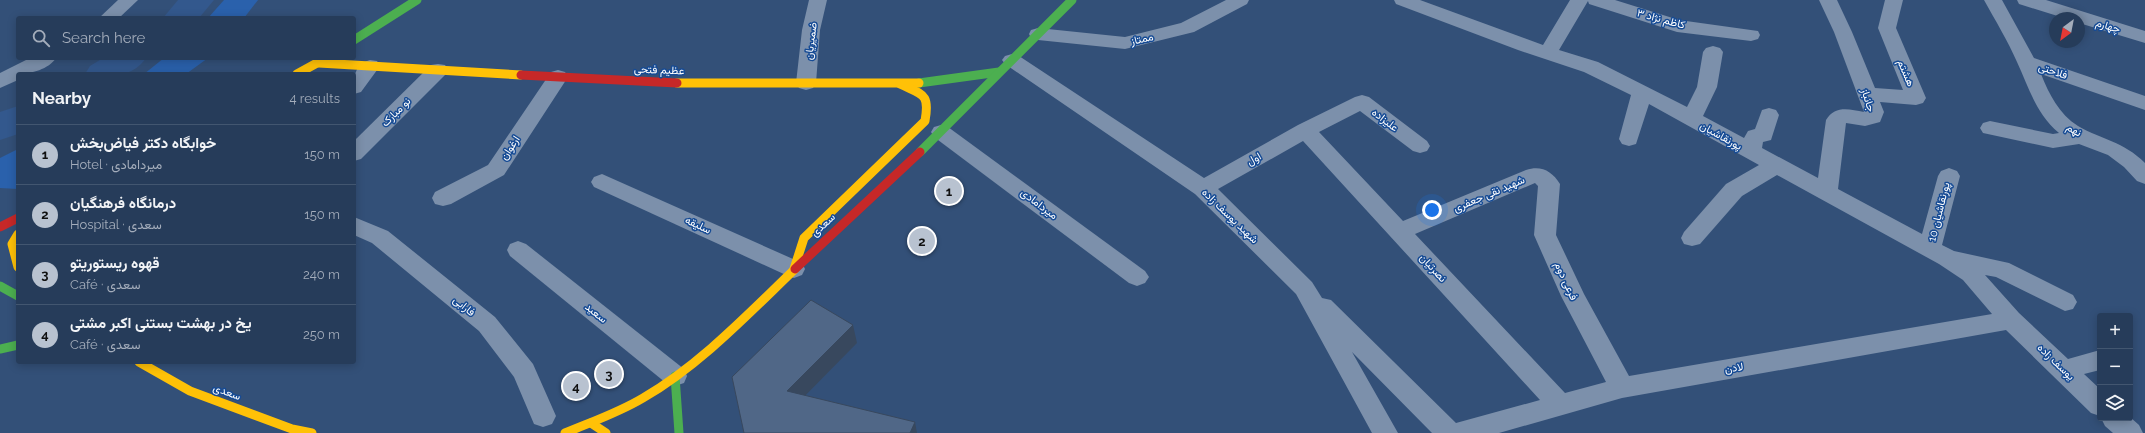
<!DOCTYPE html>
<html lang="en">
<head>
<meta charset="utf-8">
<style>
  :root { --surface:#263c5a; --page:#324763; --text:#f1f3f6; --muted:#a4adbb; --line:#425670; --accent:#b8c2d0 }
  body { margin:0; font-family:Raleway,Vazirmatn,sans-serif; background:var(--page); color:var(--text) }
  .controls { position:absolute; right:12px; bottom:12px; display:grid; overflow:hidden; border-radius:4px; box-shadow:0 2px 10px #0003 }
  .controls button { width:36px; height:36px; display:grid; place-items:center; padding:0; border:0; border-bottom:1px solid var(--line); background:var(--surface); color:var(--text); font:20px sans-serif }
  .compass { position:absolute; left:2049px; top:12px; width:36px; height:36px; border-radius:50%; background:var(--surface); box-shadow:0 2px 10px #0003; rotate:212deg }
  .you { position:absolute; left:1432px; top:210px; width:14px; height:14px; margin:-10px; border:3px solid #fff; border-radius:50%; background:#1a73e8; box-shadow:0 0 0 6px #1a73e833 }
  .badge { display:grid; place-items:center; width:26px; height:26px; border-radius:50%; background:var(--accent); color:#111; font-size:13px; font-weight:700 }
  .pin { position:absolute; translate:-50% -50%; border:2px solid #fff; box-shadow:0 1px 4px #0006 }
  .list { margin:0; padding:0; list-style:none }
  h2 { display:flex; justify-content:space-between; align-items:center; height:52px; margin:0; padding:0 16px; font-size:17px }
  h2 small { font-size:13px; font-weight:400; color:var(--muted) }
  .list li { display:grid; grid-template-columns:26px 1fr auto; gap:12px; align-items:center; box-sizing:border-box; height:60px; padding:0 16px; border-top:1px solid var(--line) }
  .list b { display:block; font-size:15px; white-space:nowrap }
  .list p { margin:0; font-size:13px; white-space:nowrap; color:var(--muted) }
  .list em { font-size:13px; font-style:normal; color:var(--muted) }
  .icon { flex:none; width:22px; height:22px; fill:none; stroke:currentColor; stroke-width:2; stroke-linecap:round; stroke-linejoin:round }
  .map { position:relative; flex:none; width:2145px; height:433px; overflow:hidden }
  .search { position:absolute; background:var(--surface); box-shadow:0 2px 10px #0003; left:16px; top:16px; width:340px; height:44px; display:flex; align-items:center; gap:10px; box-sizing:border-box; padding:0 14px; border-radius:4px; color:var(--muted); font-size:15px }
  .panel { position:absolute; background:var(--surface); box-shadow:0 2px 10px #0003; left:16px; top:72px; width:340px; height:292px; border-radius:4px }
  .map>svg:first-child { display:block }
  .green { fill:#2a61ac }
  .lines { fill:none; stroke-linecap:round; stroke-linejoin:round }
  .river { fill:#33588d; fill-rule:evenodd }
  .street { fill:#7c90ab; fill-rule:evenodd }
  .fast { stroke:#4caf50; stroke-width:9 }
  .slow { stroke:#ffc107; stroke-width:9 }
  .jam { stroke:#c62828; stroke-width:9 }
  .shaded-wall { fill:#38485e }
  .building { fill:#506787; stroke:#38485e }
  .labels { text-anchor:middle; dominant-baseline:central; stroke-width:3; stroke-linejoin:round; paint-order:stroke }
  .street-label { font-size:11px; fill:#fff; stroke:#164b95 }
</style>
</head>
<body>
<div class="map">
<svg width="2145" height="433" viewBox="0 0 2145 433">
  <rect width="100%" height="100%" fill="#335078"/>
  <g class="green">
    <path d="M 224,0 L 258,0 L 244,18 L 208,18 Z"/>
    <path d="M 164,58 L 208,58 L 186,74 L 144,74 Z"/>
    <path d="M 18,149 L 18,189 L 0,188 L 0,158 Z"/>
  </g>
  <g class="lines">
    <g class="river">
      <path d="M 178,0 L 214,0 L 199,18 L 163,18 Z"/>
      <path d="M 103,58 L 146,58 C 131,80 109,74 85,74 L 90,66 Z"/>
      <path d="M 18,106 L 18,134 L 0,140 L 0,112 Z"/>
    </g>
    <g class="street">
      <path d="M 118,0 L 138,0 L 119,18 L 99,18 Z"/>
      <path d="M 809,0 L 827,0 L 820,30 L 816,83 L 813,88 L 806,90 L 799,88 L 796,83 L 802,30 Z"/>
      <path d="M 1226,0 L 1249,0 L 1247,4 L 1194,32 L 1125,49 L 1038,40 L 1031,38 L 1029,34 L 1031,30 L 1038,28 L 1125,37 L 1181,23 Z"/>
      <path d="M 1394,0 L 1420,0 L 1543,45 L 1570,0 L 1615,0 L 1679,20 L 1758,31 L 1760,35 L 1758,39 L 1751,41 L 1677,32 L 1589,4 L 1588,1 L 1559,50 L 1598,62 L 1687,107 L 1697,87 L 1703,52 L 1706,48 L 1713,46 L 1720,48 L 1723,52 L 1717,87 L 1703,116 L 1744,138 L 1748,131 L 1755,129 L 1762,110 L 1769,108 L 1776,110 L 1779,115 L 1771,140 L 1763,142 L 1762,148 L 1818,178 L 1826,120 C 1835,105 1849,109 1864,112 L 1834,32 L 1819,0 L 1837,0 L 1852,32 L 1875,88 L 1903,90 L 1878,28 L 1885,0 L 1903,0 L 1896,28 L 1926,98 L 1923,103 L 1916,105 L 1880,102 L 1884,112 L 1880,122 L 1865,126 L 1846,123 L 1838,189 L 1922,234 L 1938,176 L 1941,171 L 1949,168 L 1957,171 L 1960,176 L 1942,245 L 1954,251 L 2009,263 L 2073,295 L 2077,302 L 2073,309 L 2065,311 L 1996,277 L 1985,275 L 2019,313 L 2068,359 L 2100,350 L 2100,370 L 2084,374 L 2100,389 L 2100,416 L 2091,413 L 2006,330 L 1622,398 L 1499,433 L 1432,433 L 1352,352 L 1398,433 L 1372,433 L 1296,294 L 1195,194 L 1005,64 L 1002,60 L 1005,56 L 1012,54 L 1019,56 L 1204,178 L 1298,125 L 1355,97 L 1362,95 L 1369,97 L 1427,141 L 1430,146 L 1427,151 L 1420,153 L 1413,151 L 1360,111 L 1319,132 L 1403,221 L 1526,170 C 1541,165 1552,171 1560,184 L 1556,235 L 1584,294 L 1629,376 L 1992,314 L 1963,280 L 1939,264 L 1777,175 L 1742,196 L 1700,244 L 1692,246 L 1684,244 L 1681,238 L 1684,232 L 1726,184 L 1759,165 L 1649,104 L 1636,144 L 1629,146 L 1622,144 L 1619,139 L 1631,95 L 1584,72 L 1518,50 L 1396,4 ZM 1303,141 L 1540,400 L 1456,423 L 1331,300 L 1322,298 L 1312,282 L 1218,189 ZM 1535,183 L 1538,186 L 1534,235 L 1561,296 L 1606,382 L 1565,393 L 1415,234 Z"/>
      <path d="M 1984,0 L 2002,0 L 2034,58 L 2145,96 L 2145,110 L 2041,74 C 2049,94 2059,114 2078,126 C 2102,140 2123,141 2145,163 L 2145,184 L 2137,181 L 2124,167 L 2108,155 L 2079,144 L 2053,148 L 1983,133 L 1980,128 L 1983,123 L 1990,121 L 2053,134 L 2059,133 C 2036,114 2029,88 2017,62 C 2008,41 1995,20 1984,0 Z"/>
      <path d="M 2017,0 L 2046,0 L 2145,31 L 2145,43 L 2079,23 L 2079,18 L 2064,18 L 2019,4 Z"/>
      <path d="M 30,58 L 56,58 C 49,69 31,74 18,74 L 18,80 L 0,88 L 0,73 Z"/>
      <path d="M 370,60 L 377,61 L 380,66 L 361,92 L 354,94 C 354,79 353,64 370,60 Z"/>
      <path d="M 438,64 L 445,65 L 448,70 L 445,75 L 361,159 L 354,161 L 354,141 L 431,65 Z"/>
      <path d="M 558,70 L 565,72 L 568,77 L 504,175 L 451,204 L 443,206 L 435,204 L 432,198 L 435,192 L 488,165 L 551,72 Z"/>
      <path d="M 941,125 L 948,127 L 1145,271 L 1149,277 L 1145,283 L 1137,286 L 1129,283 L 934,137 L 931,132 L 934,127 Z"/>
      <path d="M 602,174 L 802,263 L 805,269 L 802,275 L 794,278 L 786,275 L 594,187 L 591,182 L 594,177 Z"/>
      <path d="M 354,217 L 388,231 L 495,317 L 533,364 L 556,416 L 552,424 L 543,427 L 534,424 L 514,377 L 479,331 L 372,243 L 354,235 Z"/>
      <path d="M 518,241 L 526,244 L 684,369 L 687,376 L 684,383 L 675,386 L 666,383 L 510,256 L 507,250 L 510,244 Z"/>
      <path d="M 2130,417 L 2139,425 L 2143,433 L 2113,433 L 2105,426 L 2101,418 Z"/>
    </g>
    <g class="fast">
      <path d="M 354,40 L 417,0"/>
      <path d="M 919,83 L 999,72"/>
      <path d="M 920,152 L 1072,0"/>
      <path d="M 0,286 L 18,296"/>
      <path d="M 0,349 L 18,345"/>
      <path d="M 675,376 L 679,433"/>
    </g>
    <g class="slow">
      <path d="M 319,63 L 521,75"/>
      <path d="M 297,74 L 326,58"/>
      <path d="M 677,83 L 919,83"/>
      <path d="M 18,234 L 12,244 L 18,267"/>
      <path d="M 794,269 L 804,238 L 925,121 C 930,93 923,95 900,84"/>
      <path d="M 139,362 L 190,391 L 292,429 L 312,433"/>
      <path d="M 591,423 L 606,433"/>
      <path d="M 565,433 C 591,422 618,413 643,398 C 700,365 748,314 795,269"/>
    </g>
    <g class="jam">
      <path d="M 521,75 L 677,83"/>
      <path d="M 0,227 L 18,218"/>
      <path d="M 795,269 L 920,152"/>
    </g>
  </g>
  <g class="shaded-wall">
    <path d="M 853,325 L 857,343 L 792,409 L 787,391 Z"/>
    <path d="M 915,422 L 917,433 L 910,433 Z"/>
  </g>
  <path class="building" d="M 811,300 L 853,325 L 787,391 L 915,422 L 910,433 L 744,433 L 732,377 Z"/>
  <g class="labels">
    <g class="street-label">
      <text transform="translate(1661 19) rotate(15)">کاظم نژاد ۳</text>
      <text transform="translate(2108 26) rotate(17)">چهارم</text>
      <text transform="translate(1142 39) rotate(-13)">ممتاز</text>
      <text transform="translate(811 41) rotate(-83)">ضمیریان</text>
      <text transform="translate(659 70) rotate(2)">عظیم فتحی</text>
      <text transform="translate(2053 71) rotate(19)">فلاحتی</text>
      <text transform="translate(1906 73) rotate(67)">هشتم</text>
      <text transform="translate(1868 100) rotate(72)">جانباز</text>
      <text transform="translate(396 112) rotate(-45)">نو مبارک</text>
      <text transform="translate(1385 120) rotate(37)">علیزاده</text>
      <text transform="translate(2074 130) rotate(30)">نهم</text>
      <text transform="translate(1721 136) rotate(29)">پورنقاشیان</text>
      <text transform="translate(510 148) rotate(-57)">ارغوان</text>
      <text transform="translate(1254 159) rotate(-29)">اول</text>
      <text transform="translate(1489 194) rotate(-23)">شهید نقی جعفری</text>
      <text transform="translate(1039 204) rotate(37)">میردامادی</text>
      <text transform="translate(1939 212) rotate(-76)">پورنقاشیان 10</text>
      <text transform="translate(1230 216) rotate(44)">شهید یوسف زاده</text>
      <text transform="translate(698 225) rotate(25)">سلیقه</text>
      <text transform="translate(823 225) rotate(-43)">سعدی</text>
      <text transform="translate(1433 268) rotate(47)">نصرتیان</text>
      <text transform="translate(1566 281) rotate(65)">فرعی دوم</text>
      <text transform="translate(464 306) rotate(39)">فارابی</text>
      <text transform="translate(596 313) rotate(39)">سعید</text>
      <text transform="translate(2056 362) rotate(44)">یوسف زاده</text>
      <text transform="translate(1734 368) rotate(-10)">لادن</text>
      <text transform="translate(227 392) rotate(20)">سعدی</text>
    </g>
  </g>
</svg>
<div class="controls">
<button>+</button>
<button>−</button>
<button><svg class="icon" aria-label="layers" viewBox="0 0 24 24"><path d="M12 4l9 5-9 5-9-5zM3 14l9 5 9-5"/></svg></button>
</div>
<svg class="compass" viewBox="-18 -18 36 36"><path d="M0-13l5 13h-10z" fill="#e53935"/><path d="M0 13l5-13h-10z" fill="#a4adbb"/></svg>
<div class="you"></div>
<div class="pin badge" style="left:949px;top:191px">1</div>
<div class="pin badge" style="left:922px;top:241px">2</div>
<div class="pin badge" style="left:609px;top:374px">3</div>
<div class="pin badge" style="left:576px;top:386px">4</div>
<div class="search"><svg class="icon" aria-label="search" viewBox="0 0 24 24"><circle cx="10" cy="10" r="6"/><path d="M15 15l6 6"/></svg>Search here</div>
<section class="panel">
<h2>Nearby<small>4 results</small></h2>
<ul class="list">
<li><span class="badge">1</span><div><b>خوابگاه دکتر فیاض‌بخش</b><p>Hotel · میردامادی</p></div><em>150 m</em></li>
<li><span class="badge">2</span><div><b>درمانگاه فرهنگیان</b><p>Hospital · سعدی</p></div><em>150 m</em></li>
<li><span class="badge">3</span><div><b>قهوه ریستوریتو</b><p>Café · سعدی</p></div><em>240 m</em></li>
<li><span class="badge">4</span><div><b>یخ در بهشت بستنی اکبر مشتی</b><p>Café · سعدی</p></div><em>250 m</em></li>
</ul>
</section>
</div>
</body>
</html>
